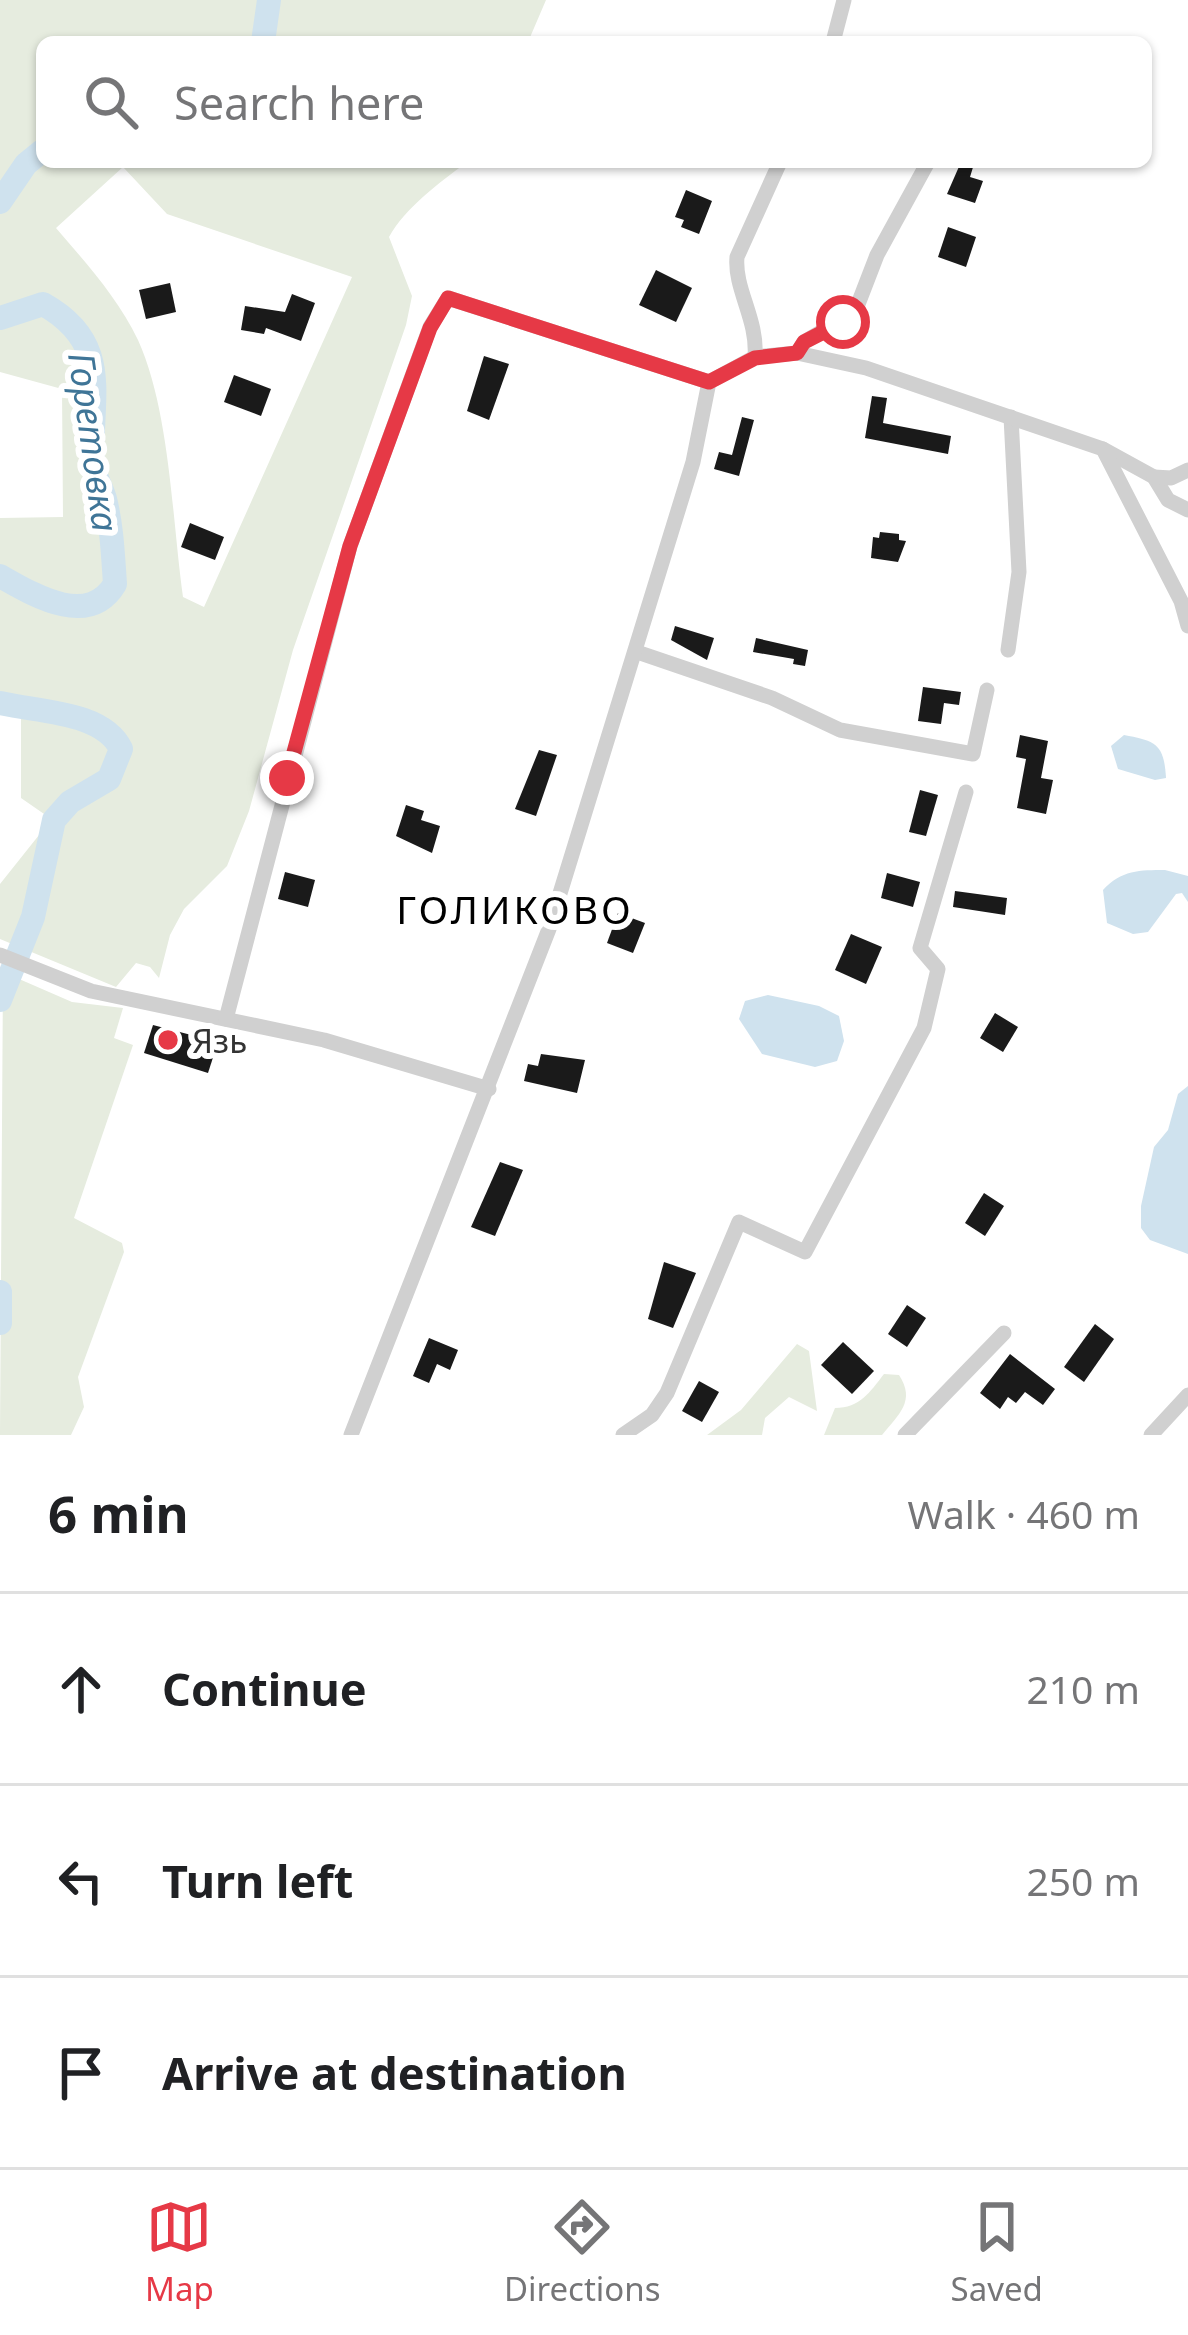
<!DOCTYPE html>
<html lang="en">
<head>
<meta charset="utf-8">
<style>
  :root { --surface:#fff; --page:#f2f2f2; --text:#202124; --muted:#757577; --line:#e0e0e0; --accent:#e63946 }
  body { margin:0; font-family:"Noto Sans",sans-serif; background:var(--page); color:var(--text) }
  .stop { position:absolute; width:36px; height:36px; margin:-27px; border:9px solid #e63946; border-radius:50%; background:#fff }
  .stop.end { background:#e63946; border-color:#fff; box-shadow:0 3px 12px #0008 }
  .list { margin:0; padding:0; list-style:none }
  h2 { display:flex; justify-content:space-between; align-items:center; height:156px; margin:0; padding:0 48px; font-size:51px }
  h2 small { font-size:39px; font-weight:400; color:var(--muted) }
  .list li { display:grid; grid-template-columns:78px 1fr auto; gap:36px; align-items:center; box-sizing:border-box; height:192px; padding:0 48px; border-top:3px solid var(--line) }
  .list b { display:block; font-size:45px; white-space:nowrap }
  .list em { font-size:39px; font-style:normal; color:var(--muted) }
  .icon { flex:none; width:66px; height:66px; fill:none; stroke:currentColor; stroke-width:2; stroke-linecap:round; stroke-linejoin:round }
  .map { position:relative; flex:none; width:1188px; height:1435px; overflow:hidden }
  .search { position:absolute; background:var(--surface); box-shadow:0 3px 9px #0004; left:36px; right:36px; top:36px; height:132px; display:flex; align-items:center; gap:30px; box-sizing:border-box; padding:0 42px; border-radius:18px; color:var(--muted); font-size:45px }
  .sheet { height:732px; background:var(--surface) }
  nav { display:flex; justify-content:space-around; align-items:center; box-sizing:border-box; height:168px; border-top:3px solid var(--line); background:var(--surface); font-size:33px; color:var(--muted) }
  nav a { display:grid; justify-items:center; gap:6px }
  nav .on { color:var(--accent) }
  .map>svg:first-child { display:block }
  .green { fill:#e6ecdf; fill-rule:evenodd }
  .water { fill:#cfe2ee }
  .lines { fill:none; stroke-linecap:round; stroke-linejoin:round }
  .river { stroke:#cfe2ee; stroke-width:24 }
  .building { fill:#1a1a1a }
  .minor { stroke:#d0d0d0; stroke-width:15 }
  .route { stroke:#e63946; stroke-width:15 }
  .poi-dot { fill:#e63946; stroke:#fff; stroke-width:4.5 }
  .labels { text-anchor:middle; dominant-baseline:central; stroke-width:12; stroke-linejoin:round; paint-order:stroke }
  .poi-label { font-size:33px; fill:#333; stroke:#fff; text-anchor:start }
  .water-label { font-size:36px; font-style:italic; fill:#3f7597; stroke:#fff }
  .quarter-label { font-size:39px; letter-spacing:3px; fill:#000; stroke:#fff }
</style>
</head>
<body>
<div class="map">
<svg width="1188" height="1435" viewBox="0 0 1188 1435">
  <rect width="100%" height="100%" fill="#fff"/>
  <g class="green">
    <path d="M 0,0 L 546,0 L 528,42 L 42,42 L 42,162 L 467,162 C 438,184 406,207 389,237 L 412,296 L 406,325 L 293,650 L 249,811 L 227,866 L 184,909 L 170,935 L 159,978 L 150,967 L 136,963 L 116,987 L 0,939 L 0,884 L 43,830 L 47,816 L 21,798 L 21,715 L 0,691 L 0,518 L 63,517 L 62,389 L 0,372 ZM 123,167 L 167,214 L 352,277 L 204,607 L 183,597 C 172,519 170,411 138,340 C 118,298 86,263 56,228 Z"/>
    <path d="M 3,972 L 72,1002 L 123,1008 L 114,1038 L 133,1045 L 74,1218 L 122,1243 L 124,1252 L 78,1377 L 84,1407 L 71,1435 L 0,1435 Z"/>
    <path d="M 797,1344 L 809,1351 L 817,1411 L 789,1397 L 765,1418 L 762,1435 L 707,1435 L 741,1410 Z"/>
    <path d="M 884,1374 L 899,1375 C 916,1401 899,1414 882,1435 L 824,1435 L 835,1408 C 860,1408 870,1392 884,1374 Z"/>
  </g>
  <g class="water">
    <path d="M 1124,735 C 1156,741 1164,744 1166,778 L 1155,780 L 1118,769 L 1111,746 Z"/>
    <path d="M 1165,870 L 1188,876 L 1188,902 L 1182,893 L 1176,894 L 1148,932 L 1133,934 L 1107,923 L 1103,890 C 1121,870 1140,870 1165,870 Z"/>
    <path d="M 768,995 L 819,1006 L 839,1016 L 844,1041 L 837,1061 L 815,1067 L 762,1054 L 739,1019 L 745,1001 Z"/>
    <path d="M 1188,1086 L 1188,1254 L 1150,1240 L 1141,1228 L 1141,1206 L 1154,1147 L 1168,1130 L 1178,1094 Z"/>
  </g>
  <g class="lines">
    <g class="river">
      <path d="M 263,42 L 269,0"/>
      <path d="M 0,202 L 26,164 L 42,151"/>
      <path d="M 0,318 L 43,304 C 115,344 89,399 93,463 C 94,475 102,488 105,499 C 112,527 113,556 115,584 C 88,629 32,594 0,576"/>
      <path d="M 0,703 C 37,712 103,711 121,749 L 109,779 L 70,802 L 54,820 L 33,917 L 0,1000"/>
      <path d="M 0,1292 L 0,1323"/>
    </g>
  </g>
  <g class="building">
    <path d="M 961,162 L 974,164 L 970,177 L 983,181 L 975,203 L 947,194 Z"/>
    <path d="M 686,190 L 712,201 L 699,234 L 681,227 L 684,220 L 675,217 Z"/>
    <path d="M 948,227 L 976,237 L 966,267 L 938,257 Z"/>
    <path d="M 656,270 L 692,288 L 676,322 L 639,305 Z"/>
    <path d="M 170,283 L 176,312 L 146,319 L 139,290 Z"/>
    <path d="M 292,294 L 315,303 L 301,341 L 266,328 L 264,334 L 241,330 L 245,306 L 285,312 Z"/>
    <path d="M 484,356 L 509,364 L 489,420 L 467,411 Z"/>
    <path d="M 234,375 L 271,389 L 261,416 L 224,402 Z"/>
    <path d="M 872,396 L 887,398 L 883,423 L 951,436 L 948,454 L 865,438 Z"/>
    <path d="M 742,417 L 754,420 L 739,476 L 714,469 L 719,452 L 732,455 Z"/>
    <path d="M 190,523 L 224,537 L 215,560 L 181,547 Z"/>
    <path d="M 880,532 L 899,534 L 899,540 L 906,541 L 898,562 L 871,558 L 873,537 L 879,538 Z"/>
    <path d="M 675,626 L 714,638 L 707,660 L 671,640 Z"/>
    <path d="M 756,638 L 808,650 L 805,666 L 793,664 L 794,659 L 753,652 Z"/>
    <path d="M 923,687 L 961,692 L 959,705 L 944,703 L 941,724 L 918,721 Z"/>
    <path d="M 1020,735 L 1048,741 L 1041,778 L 1053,780 L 1046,814 L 1017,808 L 1026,759 L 1016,757 Z"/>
    <path d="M 539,750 L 557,755 L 536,816 L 515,809 Z"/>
    <path d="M 920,790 L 938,795 L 926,836 L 909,832 Z"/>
    <path d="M 406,805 L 424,811 L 421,820 L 440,826 L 432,853 L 396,836 Z"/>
    <path d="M 285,872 L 315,880 L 308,907 L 278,899 Z"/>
    <path d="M 887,873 L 920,882 L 913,907 L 881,898 Z"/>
    <path d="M 955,891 L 1007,898 L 1005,915 L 953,907 Z"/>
    <path d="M 618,913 L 645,923 L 633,953 L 607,943 Z"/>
    <path d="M 851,934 L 882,947 L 866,984 L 835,970 Z"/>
    <path d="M 995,1013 L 1018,1027 L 1003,1052 L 980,1038 Z"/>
    <path d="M 153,1025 L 218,1042 L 208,1073 L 144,1053 Z"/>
    <path d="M 541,1054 L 585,1060 L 577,1093 L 524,1081 L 528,1064 L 538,1066 Z"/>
    <path d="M 500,1162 L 523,1170 L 495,1236 L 471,1227 Z"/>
    <path d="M 984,1193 L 1004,1206 L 985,1236 L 965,1223 Z"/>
    <path d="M 664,1262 L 696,1273 L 673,1328 L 648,1319 Z"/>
    <path d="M 907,1305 L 926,1318 L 907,1347 L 888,1334 Z"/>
    <path d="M 1095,1324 L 1114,1339 L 1084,1382 L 1064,1367 Z"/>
    <path d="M 429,1338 L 458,1350 L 450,1370 L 437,1364 L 429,1383 L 413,1376 Z"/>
    <path d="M 843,1342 L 874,1371 L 852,1394 L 821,1365 Z"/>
    <path d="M 1010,1354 L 1055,1389 L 1043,1405 L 1025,1392 L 1016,1403 L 1008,1397 L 1000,1409 L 980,1393 Z"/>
    <path d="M 699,1381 L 719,1392 L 702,1422 L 682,1411 Z"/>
  </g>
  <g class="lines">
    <g class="minor">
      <path d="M 833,42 L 844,0"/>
      <path d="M 797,353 L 804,342 L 855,312 L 877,255 L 928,162"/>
      <path d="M 755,357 C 758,319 734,289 737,257 L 780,162"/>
      <path d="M 1103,449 L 1154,477 L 1168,500 L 1188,510"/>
      <path d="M 1154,477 L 1171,478 L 1188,470"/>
      <path d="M 1008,650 L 1019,572 L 1011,417"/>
      <path d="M 637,652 L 772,698 L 840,730 L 973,754 L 987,690"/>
      <path d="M 0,955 L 91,991 L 324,1040 L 489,1089"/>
      <path d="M 226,1019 L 350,546 L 430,327 L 448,298 L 709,382"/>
      <path d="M 351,1435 L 549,929 L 693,462 L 709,382 L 755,357 L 797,353 L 866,368 L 1103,449 L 1181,601 L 1188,626"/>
      <path d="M 623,1435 L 652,1415 L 667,1393 L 739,1222 L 805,1252 L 924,1028 L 938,969 L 920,948 L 966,792"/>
      <path d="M 905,1435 L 1004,1333"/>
      <path d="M 1151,1435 L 1188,1395"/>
    </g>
  </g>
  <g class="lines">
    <path class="route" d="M 287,778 L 350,546 L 430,328 L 448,298 L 709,382 L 755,358 L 797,353 L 804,342 L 843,322"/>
  </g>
  <circle class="poi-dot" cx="168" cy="1040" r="12"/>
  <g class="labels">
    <g class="poi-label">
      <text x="192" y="1040">Язь</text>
    </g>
    <g class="water-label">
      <text transform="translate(94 442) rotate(82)">Горетовка</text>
    </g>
    <g class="quarter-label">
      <text x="515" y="908">ГОЛИКОВО</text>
    </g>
  </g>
</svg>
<div class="stop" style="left:843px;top:322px"></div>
<div class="stop end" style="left:287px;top:778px"></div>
<div class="search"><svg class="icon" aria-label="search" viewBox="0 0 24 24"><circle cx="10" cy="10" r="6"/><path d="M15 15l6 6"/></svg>Search here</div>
</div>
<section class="sheet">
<h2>6 min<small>Walk · 460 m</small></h2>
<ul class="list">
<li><svg class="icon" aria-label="ahead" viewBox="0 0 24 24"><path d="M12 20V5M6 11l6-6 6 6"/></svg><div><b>Continue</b></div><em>210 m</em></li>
<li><svg class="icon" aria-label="left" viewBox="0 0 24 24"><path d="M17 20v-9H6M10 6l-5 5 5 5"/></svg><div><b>Turn left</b></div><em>250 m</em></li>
<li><svg class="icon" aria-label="arrive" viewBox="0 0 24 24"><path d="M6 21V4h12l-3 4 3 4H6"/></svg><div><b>Arrive at destination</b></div></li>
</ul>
</section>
<nav>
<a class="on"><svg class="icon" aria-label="map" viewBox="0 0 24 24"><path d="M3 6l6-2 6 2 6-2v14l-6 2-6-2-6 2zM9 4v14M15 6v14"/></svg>Map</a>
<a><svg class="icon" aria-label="directions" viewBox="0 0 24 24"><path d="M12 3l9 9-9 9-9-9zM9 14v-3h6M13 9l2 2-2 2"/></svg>Directions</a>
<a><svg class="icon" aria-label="saved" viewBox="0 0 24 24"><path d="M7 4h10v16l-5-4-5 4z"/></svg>Saved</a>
</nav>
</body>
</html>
